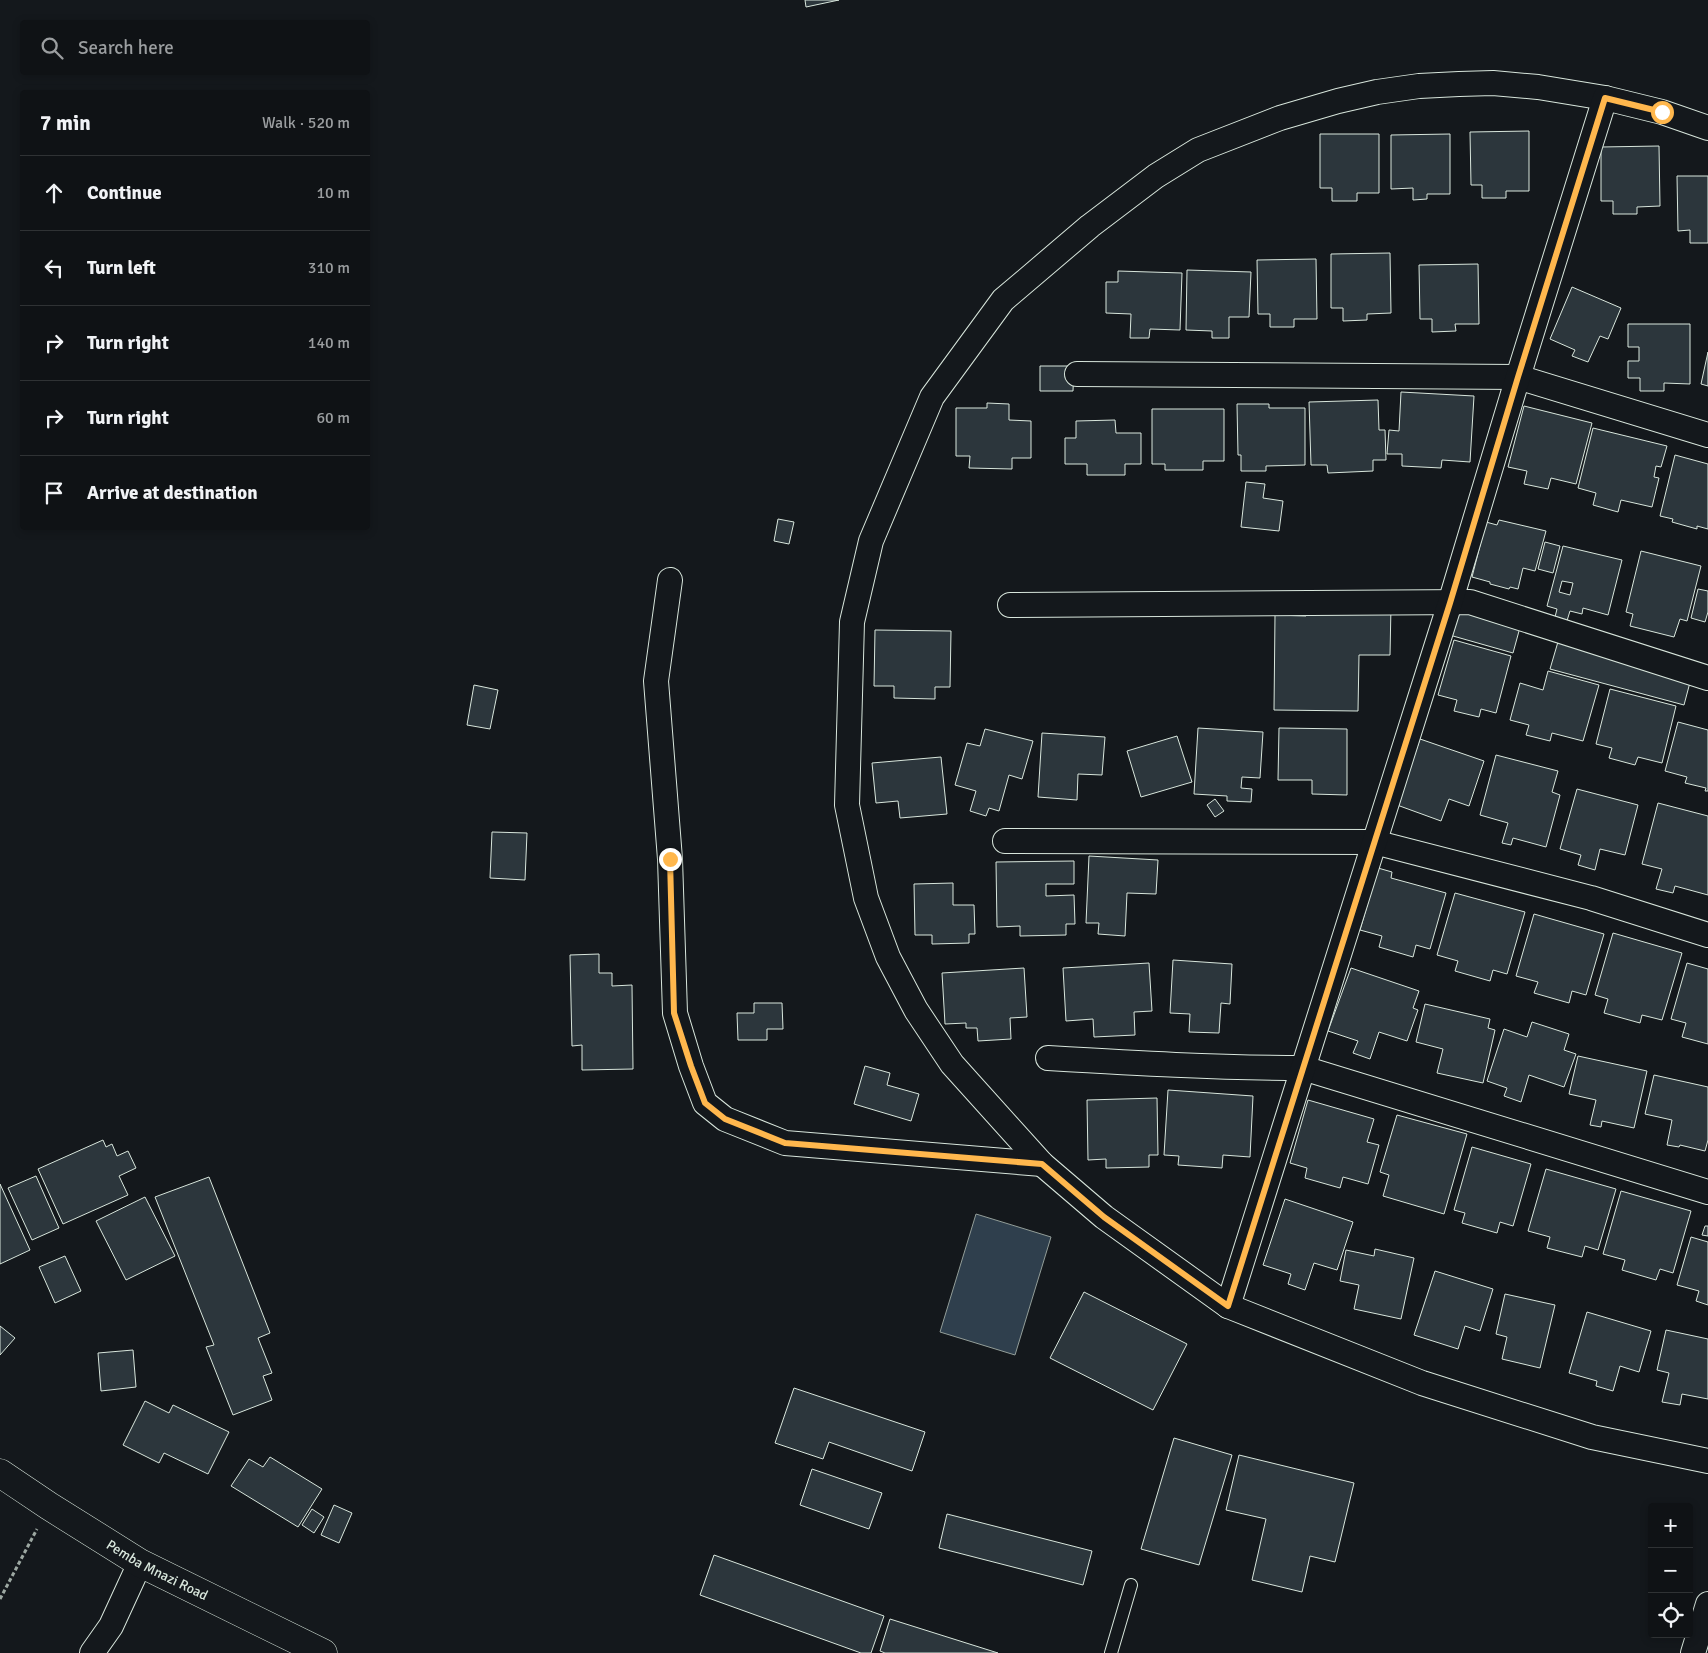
<!DOCTYPE html>
<html lang="en">
<head>
<meta charset="utf-8">
<style>
  :root { --surface:#0f1215; --page:#181b1e; --text:#f1f3f6; --muted:#9b9ea0; --line:#2f3234 }
  body { margin:0; font-family:Signika,sans-serif; background:var(--page); color:var(--text) }
  .controls { position:absolute; right:15px; bottom:15px; display:grid; overflow:hidden; border-radius:5px; box-shadow:0 2px 8px #0003 }
  .controls button { width:45px; height:45px; display:grid; place-items:center; padding:0; border:0; border-bottom:1px solid var(--line); background:var(--surface); color:var(--text); font:25px sans-serif }
  .stop { position:absolute; width:15px; height:15px; margin:-11px; border:4px solid #ffb74d; border-radius:50%; background:#fff }
  .stop.end { background:#ffb74d; border-color:#fff; box-shadow:0 1px 5px #0008 }
  .list { margin:0; padding:0; list-style:none }
  h2 { display:flex; justify-content:space-between; align-items:center; height:65px; margin:0; padding:0 20px; font-size:21px }
  h2 small { font-size:16px; font-weight:400; color:var(--muted) }
  .list li { display:grid; grid-template-columns:32px 1fr auto; gap:15px; align-items:center; box-sizing:border-box; height:75px; padding:0 20px; border-top:1px solid var(--line) }
  .list b { display:block; font-size:19px; white-space:nowrap }
  .list em { font-size:16px; font-style:normal; color:var(--muted) }
  .icon { flex:none; width:28px; height:28px; fill:none; stroke:currentColor; stroke-width:2; stroke-linecap:round; stroke-linejoin:round }
  .map { position:relative; flex:none; width:1708px; height:1653px; overflow:hidden }
  .search { position:absolute; background:var(--surface); box-shadow:0 2px 8px #0003; left:20px; top:20px; width:350px; height:55px; display:flex; align-items:center; gap:12px; box-sizing:border-box; padding:0 18px; border-radius:5px; color:var(--muted); font-size:19px }
  .panel { position:absolute; background:var(--surface); box-shadow:0 2px 8px #0003; left:20px; top:90px; width:350px; height:440px; border-radius:5px }
  .map>svg:first-child { display:block }
  .water { fill:#2f3f4d; stroke:#939e99 }
  .building { fill:#2c363c; stroke:#d8e6dc; fill-rule:evenodd }
  .lines { fill:none; stroke-linecap:round; stroke-linejoin:round }
  .service-casing { stroke:#d8e6dc; stroke-width:14 }
  .minor-casing { stroke:#d8e6dc; stroke-width:26 }
  .secondary-casing { stroke:#d8e6dc; stroke-width:29 }
  .path { stroke:#9da8a2; stroke-width:3; stroke-dasharray:4 2.5; stroke-linecap:butt }
  .service { stroke:#14181c; stroke-width:12 }
  .minor { stroke:#14181c; stroke-width:24 }
  .secondary { stroke:#14181c; stroke-width:28 }
  .route { stroke:#ffb74d; stroke-width:6 }
  .labels { text-anchor:middle; dominant-baseline:central; stroke-width:4; stroke-linejoin:round; paint-order:stroke }
  .street-label { font-size:14px; fill:#d8e6dc; stroke:#14181c }
</style>
</head>
<body>
<div class="map">
<svg width="1708" height="1653" viewBox="0 0 1708 1653">
  <rect width="100%" height="100%" fill="#14181c"/>
  <path class="water" d="M 976,1214 L 1051,1237 L 1015,1355 L 940,1332 Z"/>
  <g class="building">
    <path d="M 805,0 L 839,0 L 806,7 Z"/>
    <path d="M 1529,131 L 1529,191 L 1506,191 L 1506,198 L 1482,198 L 1482,185 L 1471,185 L 1470,132 Z"/>
    <path d="M 1320,134 L 1379,134 L 1379,193 L 1357,193 L 1357,201 L 1332,201 L 1332,188 L 1320,188 Z"/>
    <path d="M 1450,134 L 1450,194 L 1427,194 L 1427,199 L 1413,200 L 1413,188 L 1391,189 L 1391,135 Z"/>
    <path d="M 1659,146 L 1660,206 L 1637,207 L 1637,214 L 1613,214 L 1613,201 L 1601,201 L 1601,147 Z"/>
    <path d="M 1677,176 L 1708,176 L 1708,243 L 1690,243 L 1690,230 L 1678,231 Z"/>
    <path d="M 1390,253 L 1391,313 L 1367,314 L 1367,320 L 1343,321 L 1343,308 L 1331,308 L 1331,254 Z"/>
    <path d="M 1316,259 L 1317,319 L 1294,319 L 1294,327 L 1270,327 L 1270,314 L 1258,314 L 1257,260 Z"/>
    <path d="M 1478,264 L 1479,324 L 1455,324 L 1456,331 L 1432,332 L 1432,319 L 1420,319 L 1419,265 Z"/>
    <path d="M 1187,270 L 1251,272 L 1249,317 L 1229,317 L 1229,338 L 1212,338 L 1212,331 L 1186,330 Z"/>
    <path d="M 1118,271 L 1182,273 L 1180,330 L 1150,329 L 1149,338 L 1130,338 L 1131,314 L 1106,313 L 1106,282 L 1118,282 Z"/>
    <path d="M 1572,287 L 1621,308 L 1608,339 L 1600,336 L 1588,362 L 1572,356 L 1575,350 L 1550,339 Z"/>
    <path d="M 1628,324 L 1690,324 L 1690,384 L 1664,383 L 1664,391 L 1640,391 L 1640,378 L 1628,378 L 1628,361 L 1639,361 L 1639,347 L 1628,347 Z"/>
    <path d="M 1708,352 L 1708,386 L 1701,384 Z"/>
    <path d="M 1040,366 L 1074,366 L 1073,391 L 1040,391 Z"/>
    <path d="M 1401,392 L 1474,396 L 1470,462 L 1442,460 L 1441,468 L 1402,466 L 1402,454 L 1387,454 L 1389,430 L 1399,431 Z"/>
    <path d="M 1378,400 L 1379,430 L 1385,430 L 1386,460 L 1373,460 L 1373,471 L 1328,473 L 1327,465 L 1311,465 L 1309,402 Z"/>
    <path d="M 987,403 L 1009,404 L 1009,420 L 1031,421 L 1031,458 L 1012,458 L 1012,469 L 969,468 L 970,456 L 956,456 L 956,408 L 987,408 Z"/>
    <path d="M 1237,404 L 1269,404 L 1269,408 L 1305,408 L 1305,465 L 1266,466 L 1266,471 L 1241,471 L 1241,455 L 1238,455 Z"/>
    <path d="M 1524,406 L 1592,423 L 1576,484 L 1551,478 L 1548,489 L 1524,484 L 1527,471 L 1508,467 Z"/>
    <path d="M 1152,409 L 1224,409 L 1224,461 L 1203,461 L 1203,470 L 1165,470 L 1165,464 L 1152,464 Z"/>
    <path d="M 1115,420 L 1116,433 L 1141,433 L 1141,464 L 1125,464 L 1125,475 L 1087,475 L 1087,464 L 1065,464 L 1065,438 L 1076,438 L 1076,421 Z"/>
    <path d="M 1593,428 L 1667,446 L 1661,467 L 1656,466 L 1654,477 L 1659,478 L 1652,507 L 1621,500 L 1618,512 L 1593,505 L 1596,493 L 1578,488 Z"/>
    <path d="M 1675,455 L 1708,464 L 1708,529 L 1697,526 L 1697,529 L 1672,522 L 1673,519 L 1660,516 Z"/>
    <path d="M 1246,482 L 1265,484 L 1263,498 L 1283,501 L 1279,531 L 1241,527 Z"/>
    <path d="M 778,519 L 794,522 L 789,544 L 774,541 Z"/>
    <path d="M 1499,520 L 1546,531 L 1535,571 L 1523,568 L 1518,589 L 1510,587 L 1509,589 L 1490,584 L 1490,582 L 1472,577 L 1486,522 L 1497,525 Z"/>
    <path d="M 1545,542 L 1560,546 L 1553,573 L 1538,569 Z"/>
    <path d="M 1563,546 L 1622,560 L 1608,615 L 1583,608 L 1582,614 L 1570,611 L 1566,624 L 1554,621 L 1557,609 L 1547,606 ZM 1562,581 L 1573,583 L 1570,595 L 1559,592 Z"/>
    <path d="M 1641,551 L 1701,566 L 1687,621 L 1680,619 L 1674,637 L 1630,626 L 1633,614 L 1626,612 Z"/>
    <path d="M 1698,589 L 1708,591 L 1708,612 L 1705,622 L 1691,618 Z"/>
    <path d="M 1455,602 L 1522,620 L 1513,653 L 1446,634 Z"/>
    <path d="M 1306,605 L 1391,606 L 1390,655 L 1359,655 L 1358,711 L 1274,710 L 1275,615 L 1306,616 Z"/>
    <path d="M 875,630 L 951,631 L 950,687 L 935,687 L 935,699 L 894,698 L 894,686 L 874,686 Z"/>
    <path d="M 1560,635 L 1693,671 L 1684,705 L 1550,669 Z"/>
    <path d="M 1454,640 L 1511,656 L 1496,713 L 1481,709 L 1479,717 L 1454,711 L 1457,700 L 1438,695 Z"/>
    <path d="M 1548,671 L 1599,685 L 1583,741 L 1552,733 L 1550,741 L 1526,735 L 1529,725 L 1510,720 L 1520,683 L 1543,690 Z"/>
    <path d="M 474,685 L 498,690 L 490,729 L 467,725 Z"/>
    <path d="M 1610,689 L 1676,706 L 1662,763 L 1638,757 L 1635,765 L 1609,758 L 1612,748 L 1596,744 Z"/>
    <path d="M 1678,722 L 1708,730 L 1708,791 L 1705,791 L 1706,788 L 1685,783 L 1687,777 L 1665,771 Z"/>
    <path d="M 1198,728 L 1263,732 L 1260,778 L 1242,777 L 1241,788 L 1252,789 L 1251,802 L 1227,801 L 1227,796 L 1194,794 Z"/>
    <path d="M 1279,728 L 1347,729 L 1347,795 L 1312,794 L 1312,780 L 1278,780 Z"/>
    <path d="M 985,729 L 1033,741 L 1022,779 L 1009,775 L 999,811 L 989,808 L 986,816 L 970,811 L 976,791 L 955,785 L 967,743 L 980,746 Z"/>
    <path d="M 1042,733 L 1105,737 L 1102,775 L 1078,774 L 1077,800 L 1038,797 Z"/>
    <path d="M 1177,736 L 1192,782 L 1141,797 L 1127,751 Z"/>
    <path d="M 1420,739 L 1484,761 L 1469,806 L 1449,799 L 1441,821 L 1397,805 Z"/>
    <path d="M 1496,755 L 1558,771 L 1552,792 L 1560,795 L 1546,847 L 1513,838 L 1511,845 L 1502,843 L 1508,823 L 1480,815 Z"/>
    <path d="M 941,757 L 947,814 L 900,818 L 898,801 L 876,803 L 872,763 Z"/>
    <path d="M 1577,789 L 1638,805 L 1625,855 L 1600,849 L 1595,870 L 1578,865 L 1581,855 L 1560,849 Z"/>
    <path d="M 1215,799 L 1224,811 L 1215,817 L 1207,805 Z"/>
    <path d="M 1658,803 L 1708,816 L 1708,895 L 1675,886 L 1673,893 L 1656,889 L 1662,869 L 1642,864 Z"/>
    <path d="M 492,832 L 527,833 L 525,880 L 490,878 Z"/>
    <path d="M 1089,856 L 1158,860 L 1156,894 L 1127,893 L 1125,936 L 1098,934 L 1099,923 L 1086,923 Z"/>
    <path d="M 1074,861 L 1074,884 L 1046,884 L 1046,896 L 1074,895 L 1075,924 L 1066,924 L 1066,935 L 1020,936 L 1020,926 L 997,927 L 996,862 Z"/>
    <path d="M 1378,868 L 1392,872 L 1391,878 L 1446,893 L 1430,949 L 1416,945 L 1413,957 L 1379,947 L 1382,936 L 1360,930 Z"/>
    <path d="M 953,883 L 953,905 L 974,905 L 975,934 L 969,934 L 969,943 L 932,944 L 932,935 L 915,935 L 914,884 Z"/>
    <path d="M 1455,893 L 1525,912 L 1507,974 L 1493,970 L 1490,981 L 1455,971 L 1458,961 L 1437,955 Z"/>
    <path d="M 1534,914 L 1604,934 L 1586,995 L 1572,991 L 1569,1003 L 1534,993 L 1538,982 L 1516,976 Z"/>
    <path d="M 1613,933 L 1682,953 L 1662,1020 L 1642,1015 L 1640,1023 L 1604,1013 L 1608,999 L 1595,995 Z"/>
    <path d="M 599,954 L 599,973 L 612,973 L 612,986 L 632,985 L 633,1069 L 582,1070 L 582,1045 L 572,1046 L 570,955 Z"/>
    <path d="M 1173,960 L 1232,964 L 1230,1004 L 1221,1003 L 1219,1033 L 1189,1032 L 1190,1014 L 1170,1013 Z"/>
    <path d="M 1149,963 L 1152,1011 L 1134,1012 L 1135,1035 L 1094,1037 L 1093,1019 L 1066,1021 L 1063,968 Z"/>
    <path d="M 1687,963 L 1708,969 L 1708,1044 L 1682,1037 L 1686,1023 L 1671,1019 Z"/>
    <path d="M 1024,968 L 1027,1017 L 1010,1018 L 1011,1039 L 978,1041 L 977,1028 L 966,1028 L 966,1023 L 945,1024 L 942,973 Z"/>
    <path d="M 1351,968 L 1419,991 L 1413,1008 L 1418,1010 L 1407,1041 L 1379,1032 L 1370,1059 L 1353,1053 L 1358,1041 L 1328,1031 Z"/>
    <path d="M 754,1003 L 782,1003 L 783,1029 L 767,1029 L 767,1040 L 738,1040 L 737,1013 L 754,1013 Z"/>
    <path d="M 1425,1004 L 1490,1019 L 1488,1028 L 1495,1030 L 1483,1083 L 1437,1073 L 1443,1049 L 1416,1042 Z"/>
    <path d="M 1532,1022 L 1569,1034 L 1564,1050 L 1576,1054 L 1564,1087 L 1529,1075 L 1521,1102 L 1504,1096 L 1507,1088 L 1487,1081 L 1504,1029 L 1527,1037 Z"/>
    <path d="M 1578,1056 L 1647,1071 L 1634,1128 L 1602,1121 L 1601,1127 L 1590,1125 L 1596,1100 L 1569,1094 Z"/>
    <path d="M 865,1066 L 890,1073 L 887,1085 L 919,1094 L 911,1121 L 854,1104 Z"/>
    <path d="M 1654,1075 L 1708,1087 L 1708,1140 L 1705,1151 L 1680,1145 L 1679,1147 L 1667,1145 L 1672,1120 L 1645,1114 Z"/>
    <path d="M 1168,1090 L 1253,1096 L 1250,1157 L 1223,1155 L 1222,1168 L 1178,1165 L 1179,1156 L 1164,1155 Z"/>
    <path d="M 1157,1098 L 1158,1155 L 1149,1155 L 1149,1167 L 1106,1168 L 1106,1159 L 1088,1160 L 1087,1100 Z"/>
    <path d="M 1308,1100 L 1374,1119 L 1367,1142 L 1379,1145 L 1368,1184 L 1343,1177 L 1340,1188 L 1305,1178 L 1307,1168 L 1290,1163 Z"/>
    <path d="M 1397,1115 L 1467,1134 L 1444,1214 L 1383,1196 L 1389,1175 L 1380,1172 Z"/>
    <path d="M 103,1140 L 106,1147 L 112,1144 L 117,1156 L 128,1151 L 136,1168 L 119,1176 L 128,1195 L 63,1224 L 38,1169 Z"/>
    <path d="M 1472,1147 L 1531,1164 L 1513,1226 L 1500,1222 L 1497,1233 L 1462,1223 L 1465,1213 L 1454,1210 Z"/>
    <path d="M 1546,1169 L 1616,1189 L 1598,1250 L 1585,1246 L 1582,1257 L 1547,1248 L 1550,1237 L 1528,1231 Z"/>
    <path d="M 36,1176 L 59,1228 L 32,1240 L 8,1188 Z"/>
    <path d="M 209,1177 L 270,1333 L 258,1338 L 272,1373 L 263,1376 L 272,1400 L 233,1415 L 206,1347 L 214,1345 L 155,1197 Z"/>
    <path d="M 0,1184 L 30,1250 L 0,1264 Z"/>
    <path d="M 1621,1191 L 1691,1211 L 1673,1273 L 1660,1269 L 1656,1280 L 1622,1270 L 1625,1260 L 1603,1254 Z"/>
    <path d="M 145,1197 L 175,1256 L 126,1280 L 96,1221 Z"/>
    <path d="M 1285,1199 L 1353,1222 L 1337,1270 L 1314,1263 L 1305,1290 L 1288,1284 L 1291,1274 L 1263,1265 Z"/>
    <path d="M 1705,1226 L 1708,1226 L 1708,1236 L 1702,1235 Z"/>
    <path d="M 1691,1237 L 1708,1242 L 1708,1305 L 1696,1301 L 1699,1291 L 1677,1285 Z"/>
    <path d="M 1375,1249 L 1414,1258 L 1401,1319 L 1354,1309 L 1359,1285 L 1340,1281 L 1346,1250 L 1374,1256 Z"/>
    <path d="M 65,1256 L 81,1291 L 55,1303 L 39,1267 Z"/>
    <path d="M 1435,1271 L 1493,1289 L 1480,1331 L 1465,1326 L 1458,1349 L 1414,1335 Z"/>
    <path d="M 1084,1292 L 1187,1344 L 1153,1410 L 1050,1358 Z"/>
    <path d="M 1505,1294 L 1555,1305 L 1540,1368 L 1502,1359 L 1507,1337 L 1496,1334 Z"/>
    <path d="M 1587,1312 L 1651,1331 L 1639,1372 L 1620,1366 L 1613,1391 L 1596,1386 L 1597,1381 L 1569,1373 Z"/>
    <path d="M 0,1326 L 15,1338 L 0,1355 Z"/>
    <path d="M 1666,1330 L 1708,1339 L 1708,1399 L 1682,1394 L 1680,1405 L 1662,1402 L 1669,1373 L 1657,1370 Z"/>
    <path d="M 133,1350 L 136,1387 L 101,1391 L 98,1353 Z"/>
    <path d="M 794,1388 L 925,1432 L 912,1471 L 829,1442 L 823,1459 L 775,1443 Z"/>
    <path d="M 145,1401 L 169,1413 L 173,1405 L 229,1432 L 208,1474 L 164,1453 L 159,1463 L 123,1445 Z"/>
    <path d="M 1174,1438 L 1232,1455 L 1199,1565 L 1141,1549 Z"/>
    <path d="M 1239,1455 L 1354,1483 L 1335,1562 L 1310,1556 L 1302,1592 L 1252,1580 L 1266,1519 L 1226,1510 Z"/>
    <path d="M 270,1457 L 322,1489 L 298,1527 L 231,1486 L 249,1459 L 263,1467 Z"/>
    <path d="M 812,1469 L 882,1493 L 869,1529 L 800,1505 Z"/>
    <path d="M 334,1505 L 352,1513 L 339,1543 L 321,1535 Z"/>
    <path d="M 312,1509 L 324,1517 L 314,1533 L 302,1525 Z"/>
    <path d="M 947,1514 L 1092,1551 L 1083,1585 L 939,1548 Z"/>
    <path d="M 714,1555 L 884,1616 L 871,1653 L 861,1653 L 700,1595 Z"/>
    <path d="M 890,1619 L 998,1653 L 885,1653 L 880,1651 Z"/>
  </g>
  <g class="lines">
    <g class="service-casing">
      <path id="service" d="M 1111,1653 L 1131,1585"/>
    </g>
    <g class="minor-casing">
      <g id="minor">
        <path d="M 1708,128 L 1662,112 L 1605,98 L 1538,87 L 1493,83 L 1459,84 L 1419,86 L 1377,92 L 1338,101 L 1280,118 L 1198,150 L 1156,176 L 1090,226 L 1003,300 L 932,397 L 871,541 L 852,622 L 847,805 L 866,898 L 888,957 L 916,1010 L 952,1064 L 1042,1164 L 1104,1217 L 1228,1306 L 1422,1383 L 1592,1437 L 1708,1461"/>
        <path d="M 1077,374 L 1518,377 L 1708,435"/>
        <path d="M 670,580 L 656,681 L 670,859 L 675,1013 L 691,1066 L 705,1103 L 725,1119 L 785,1143 L 1042,1164"/>
        <path d="M 1010,605 L 1470,602 L 1708,678"/>
        <path d="M 1005,841 L 1374,842 L 1591,898 L 1708,935"/>
        <path d="M 1048,1058 C 1133,1063 1218,1068 1303,1068 L 1708,1192"/>
        <path d="M 1228,1306 L 1450,603 L 1518,377 L 1605,98"/>
        <path d="M 92,1653 L 111,1626 L 140,1563"/>
        <path d="M 1693,1653 L 1708,1604"/>
      </g>
    </g>
    <g class="secondary-casing">
      <g id="secondary">
        <path id="s1" d="M 0,1473 L 49,1506 L 140,1563 L 323,1653"/>
      </g>
    </g>
    <path class="path" d="M 0,1599 L 37,1529"/>
    <use href="#service" class="service"/>
    <use href="#minor" class="minor"/>
    <use href="#secondary" class="secondary"/>
  </g>
  <g class="lines">
    <path class="route" d="M 670,859 L 674,1013 L 691,1066 L 705,1103 L 725,1119 L 785,1143 L 1042,1164 L 1104,1217 L 1228,1306 L 1450,603 L 1518,377 L 1605,98 L 1662,112"/>
  </g>
  <g class="labels">
    <g class="street-label">
      <text stroke="none"><textPath href="#s1" startOffset="185">Pemba Mnazi Road</textPath></text>
    </g>
  </g>
</svg>
<div class="controls">
<button>+</button>
<button>−</button>
<button><svg class="icon" aria-label="locate" viewBox="0 0 24 24"><circle cx="12" cy="12" r="6"/><path d="M12 2v4M12 18v4M2 12h4M18 12h4"/></svg></button>
</div>
<div class="stop" style="left:1662px;top:112px"></div>
<div class="stop end" style="left:670px;top:859px"></div>
<div class="search"><svg class="icon" aria-label="search" viewBox="0 0 24 24"><circle cx="10" cy="10" r="6"/><path d="M15 15l6 6"/></svg>Search here</div>
<section class="panel">
<h2>7 min<small>Walk · 520 m</small></h2>
<ul class="list">
<li><svg class="icon" aria-label="ahead" viewBox="0 0 24 24"><path d="M12 20V5M6 11l6-6 6 6"/></svg><div><b>Continue</b></div><em>10 m</em></li>
<li><svg class="icon" aria-label="left" viewBox="0 0 24 24"><path d="M17 20v-9H6M10 6l-5 5 5 5"/></svg><div><b>Turn left</b></div><em>310 m</em></li>
<li><svg class="icon" aria-label="right" viewBox="0 0 24 24"><path d="M7 20v-9h11M14 6l5 5-5 5"/></svg><div><b>Turn right</b></div><em>140 m</em></li>
<li><svg class="icon" aria-label="right" viewBox="0 0 24 24"><path d="M7 20v-9h11M14 6l5 5-5 5"/></svg><div><b>Turn right</b></div><em>60 m</em></li>
<li><svg class="icon" aria-label="arrive" viewBox="0 0 24 24"><path d="M6 21V4h12l-3 4 3 4H6"/></svg><div><b>Arrive at destination</b></div></li>
</ul>
</section>
</div>
</body>
</html>
